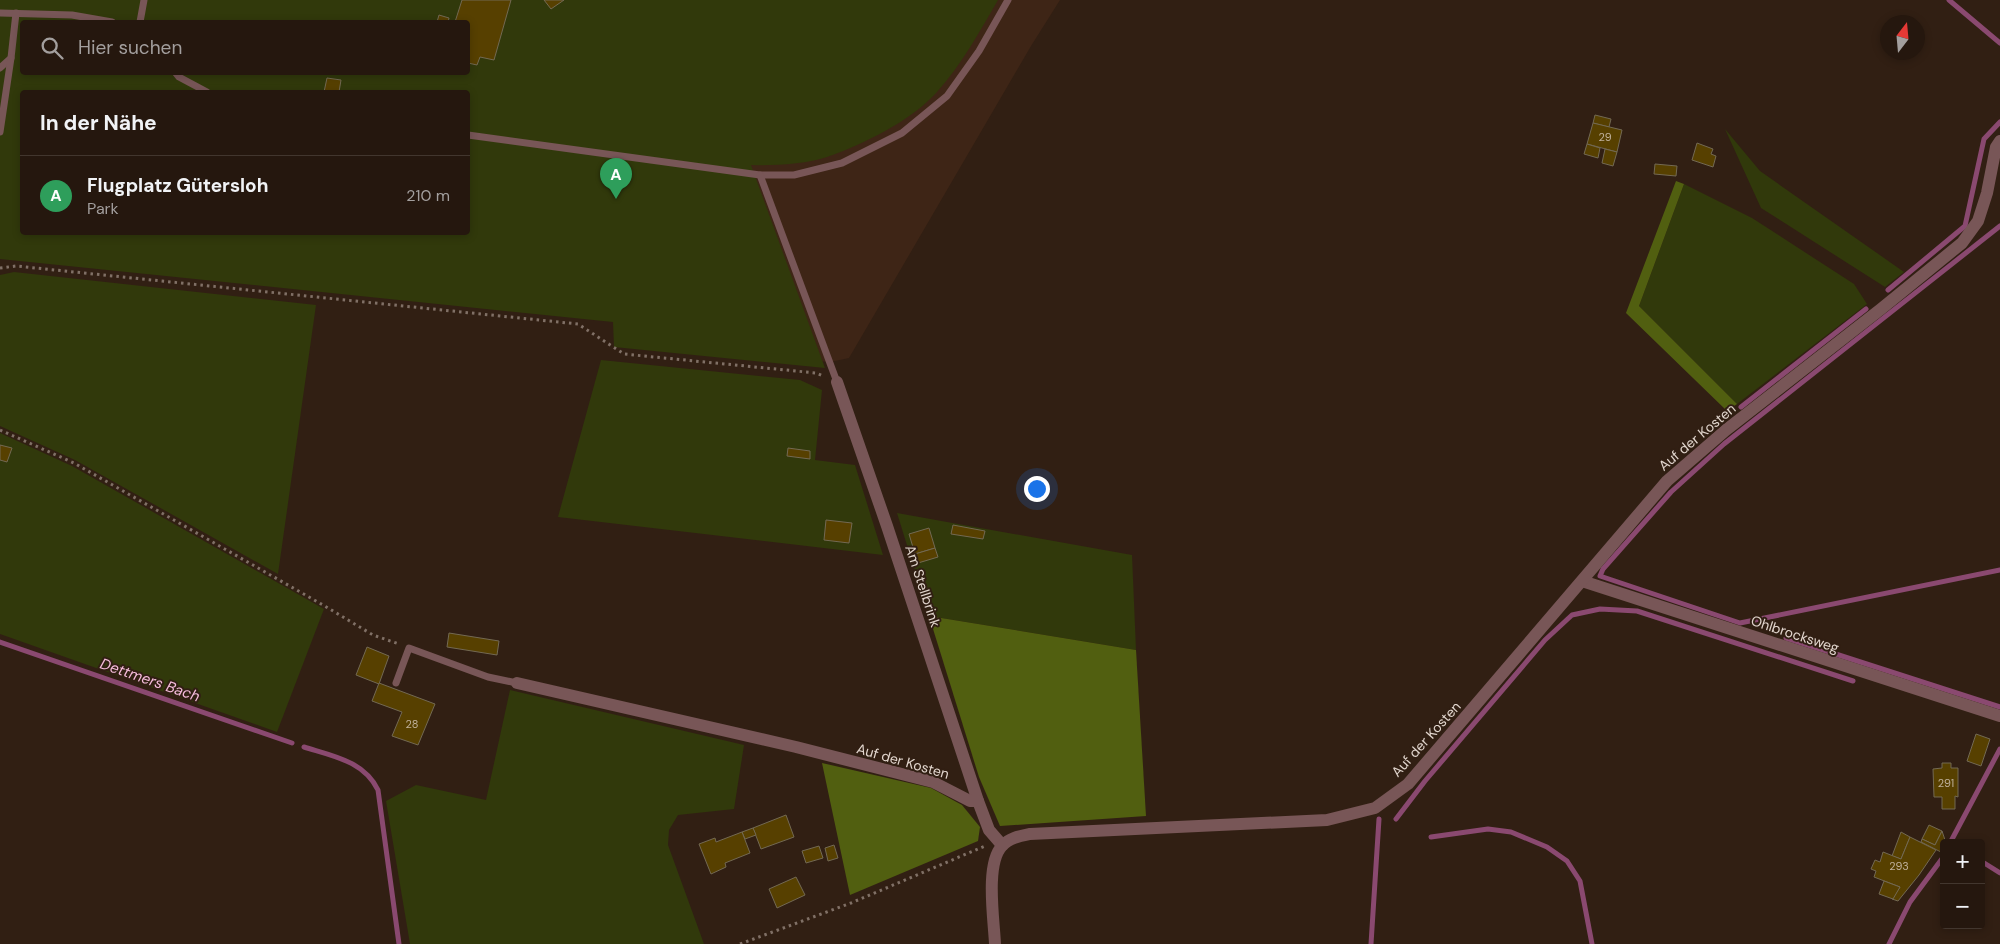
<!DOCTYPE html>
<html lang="de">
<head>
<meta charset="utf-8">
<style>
  :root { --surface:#25170e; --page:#2d2017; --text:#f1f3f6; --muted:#a39f9e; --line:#42362e; --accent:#2563eb }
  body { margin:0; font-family:"DM Sans",sans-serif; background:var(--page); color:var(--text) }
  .controls { position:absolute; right:15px; bottom:15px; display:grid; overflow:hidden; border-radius:5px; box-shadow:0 2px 8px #0003 }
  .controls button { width:45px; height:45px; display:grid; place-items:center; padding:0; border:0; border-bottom:1px solid var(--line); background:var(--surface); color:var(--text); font:25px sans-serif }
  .compass { position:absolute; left:1880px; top:15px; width:45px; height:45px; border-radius:50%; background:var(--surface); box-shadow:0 2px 8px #0003; rotate:16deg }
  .you { position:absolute; left:1036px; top:488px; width:18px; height:18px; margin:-12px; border:4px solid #fff; border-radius:50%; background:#1a73e8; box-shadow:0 0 0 8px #1a73e833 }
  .badge { display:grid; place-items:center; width:32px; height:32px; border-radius:50%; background:var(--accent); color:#fff; font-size:16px; font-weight:700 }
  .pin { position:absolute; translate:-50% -41px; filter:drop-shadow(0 1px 2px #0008) }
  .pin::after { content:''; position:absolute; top:26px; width:18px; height:15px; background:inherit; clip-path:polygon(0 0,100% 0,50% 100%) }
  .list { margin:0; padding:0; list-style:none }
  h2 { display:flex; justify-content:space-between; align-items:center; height:65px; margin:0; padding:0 20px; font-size:21px }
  h2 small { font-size:16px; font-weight:400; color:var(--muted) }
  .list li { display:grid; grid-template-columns:32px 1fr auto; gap:15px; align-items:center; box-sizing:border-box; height:80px; padding:0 20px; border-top:1px solid var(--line) }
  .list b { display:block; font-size:19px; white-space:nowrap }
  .list p { margin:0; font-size:16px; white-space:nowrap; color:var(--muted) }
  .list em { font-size:16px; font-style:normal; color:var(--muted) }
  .icon { flex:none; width:28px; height:28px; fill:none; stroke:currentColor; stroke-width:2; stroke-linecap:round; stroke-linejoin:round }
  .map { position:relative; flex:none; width:2000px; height:944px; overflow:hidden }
  .search { position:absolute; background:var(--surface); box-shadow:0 2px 8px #0003; left:20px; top:20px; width:450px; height:55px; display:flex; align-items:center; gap:12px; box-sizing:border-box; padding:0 18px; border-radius:5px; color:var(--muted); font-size:19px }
  .panel { position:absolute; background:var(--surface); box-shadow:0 2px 8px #0003; left:20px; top:90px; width:450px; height:145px; border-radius:5px }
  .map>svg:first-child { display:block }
  .built { fill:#3e2516; fill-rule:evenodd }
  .green { fill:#31390b; fill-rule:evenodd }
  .forest { fill:#515f10 }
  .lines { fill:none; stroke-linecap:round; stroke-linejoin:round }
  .stream { stroke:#8a4970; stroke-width:5 }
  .building { fill:#574000; stroke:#736953 }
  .path { stroke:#807066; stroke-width:3; stroke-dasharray:2.5 4; stroke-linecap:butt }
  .lane { stroke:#785657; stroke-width:7 }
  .street { stroke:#785657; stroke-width:12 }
  .labels { text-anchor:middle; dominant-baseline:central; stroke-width:4; stroke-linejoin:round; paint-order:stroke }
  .number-label { font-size:11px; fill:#bfb09a }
  .street-label { font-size:14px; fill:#e2d6ce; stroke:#311f13 }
  .water-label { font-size:15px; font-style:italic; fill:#f5bbdb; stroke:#311f13 }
</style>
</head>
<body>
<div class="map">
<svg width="2000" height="944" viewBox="0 0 2000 944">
  <rect width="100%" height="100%" fill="#311f13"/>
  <path class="built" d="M 0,0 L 1060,0 L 1031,46 L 849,358 L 830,362 L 619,345 L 617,321 L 0,254 ZM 22,22 L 468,22 L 468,72 L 22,72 ZM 22,92 L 468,92 L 468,232 L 22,232 Z"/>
  <g class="green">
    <path d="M 0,0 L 998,0 C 980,31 962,64 937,92 C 911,121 864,144 827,157 C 807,164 772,166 751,165 L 825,368 L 614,347 L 613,322 L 0,259 ZM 22,22 L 468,22 L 468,72 L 22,72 ZM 22,92 L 468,92 L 468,232 L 22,232 Z"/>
    <path d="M 1725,129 L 1760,171 L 1904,272 L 1885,287 L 1761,208 Z"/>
    <path d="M 1684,184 L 1752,218 L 1854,284 L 1867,304 L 1737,404 L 1639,306 Z"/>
    <path d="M 14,272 L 316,305 L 278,574 L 75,460 L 0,426 L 0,275 Z"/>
    <path d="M 601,360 L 800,380 L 822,390 L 815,460 L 855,465 L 883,555 L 558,517 Z"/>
    <path d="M 0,433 L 72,466 L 324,609 L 277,732 L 0,634 Z"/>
    <path d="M 897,513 L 1132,555 L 1136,650 L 929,616 Z"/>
    <path d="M 510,690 L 744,745 L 734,809 L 678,815 L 669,830 L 668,845 L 704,944 L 410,944 L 386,801 L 416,785 L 486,800 Z"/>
  </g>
  <g class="forest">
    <path d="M 1676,181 L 1684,184 L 1639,306 L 1737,404 L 1727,411 L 1626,313 Z"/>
    <path d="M 929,616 L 1136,650 L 1146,816 L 1000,826 L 979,777 Z"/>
    <path d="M 822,763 L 931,788 L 962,805 L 980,827 L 978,841 L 850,895 Z"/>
  </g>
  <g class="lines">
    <g class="stream">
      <path d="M 1949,0 L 2000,43"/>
      <path d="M 2000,226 L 1724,444 L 1671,492 L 1603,569 L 1600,576 L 1740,623 L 2000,570"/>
      <path d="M 1888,290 L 1965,226 L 1984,139 L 2000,122"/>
      <path d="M 1741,407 L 1866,309"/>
      <path d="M 1786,638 L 2000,707"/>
      <path d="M 0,642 L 292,743"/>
      <path d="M 304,747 C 333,756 364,761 378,790 L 399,944"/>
      <path d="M 1396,819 L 1425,781 L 1545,640 L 1572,615 L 1600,609 L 1637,611 L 1853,681"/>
      <path d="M 1431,837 L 1488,829 L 1511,832 L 1547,847 L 1567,861 L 1580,881 L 1592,944"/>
      <path d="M 1950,843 L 2000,749"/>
      <path d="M 1981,861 L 2000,873"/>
      <path d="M 1371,944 L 1379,819"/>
      <path d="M 1889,944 L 1910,902 L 1944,856"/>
    </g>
  </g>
  <g class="building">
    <path d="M 462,0 L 511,0 L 494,60 L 480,57 L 477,65 L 468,63 L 468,22 L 455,22 Z"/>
    <path d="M 544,0 L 564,0 L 551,9 Z"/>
    <path d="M 439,15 L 449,18 L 448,22 L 437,22 Z"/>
    <path d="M 327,78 L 341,80 L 339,92 L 324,92 Z"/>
    <path d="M 1595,115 L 1611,119 L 1609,127 L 1593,123 Z"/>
    <path d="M 1593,123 L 1622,130 L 1617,152 L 1587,144 Z"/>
    <path d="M 1697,143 L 1713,149 L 1711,154 L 1716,156 L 1713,167 L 1692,160 Z"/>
    <path d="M 1587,144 L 1600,148 L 1598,158 L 1584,154 Z"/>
    <path d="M 1605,149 L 1617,152 L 1613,166 L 1602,163 Z"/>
    <path d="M 1655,164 L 1677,166 L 1676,176 L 1654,174 Z"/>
    <path d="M 0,445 L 12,448 L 7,462 L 0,460 Z"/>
    <path d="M 788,448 L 810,451 L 810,459 L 787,456 Z"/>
    <path d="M 826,520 L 852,523 L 849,543 L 824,540 Z"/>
    <path d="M 953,525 L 985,531 L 983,539 L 951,534 Z"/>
    <path d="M 929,528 L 935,548 L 915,554 L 909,534 Z"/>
    <path d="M 935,548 L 938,557 L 918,563 L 915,554 Z"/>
    <path d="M 449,633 L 499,641 L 497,655 L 447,647 Z"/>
    <path d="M 367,647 L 389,656 L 379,684 L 356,675 Z"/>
    <path d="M 379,683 L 435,704 L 418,745 L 392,736 L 402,712 L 372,701 Z"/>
    <path d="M 1976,734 L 1990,739 L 1981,766 L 1967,761 Z"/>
    <path d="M 1942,763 L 1951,763 L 1951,768 L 1958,768 L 1958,797 L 1955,796 L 1955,809 L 1942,809 L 1942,797 L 1934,797 L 1933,769 L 1942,768 Z"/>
    <path d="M 786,815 L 794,837 L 761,849 L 753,828 Z"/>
    <path d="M 1929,825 L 1942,831 L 1935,845 L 1922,839 Z"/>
    <path d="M 753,828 L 756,835 L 745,839 L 742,832 Z"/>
    <path d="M 1942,831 L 1946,843 L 1944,843 L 1941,852 L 1921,842 L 1922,839 L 1935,845 Z"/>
    <path d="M 742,832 L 750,853 L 725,863 L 726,867 L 711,874 L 699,844 L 715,838 L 716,842 Z"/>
    <path d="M 1901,832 L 1910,837 L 1901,859 L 1892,856 Z"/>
    <path d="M 1910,837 L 1936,850 L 1919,875 L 1898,901 L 1892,899 L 1900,887 L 1874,877 L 1876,871 L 1871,869 L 1875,860 L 1880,862 L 1883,852 L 1901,859 Z"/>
    <path d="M 834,845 L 838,858 L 828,861 L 825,848 Z"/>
    <path d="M 819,846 L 823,858 L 806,863 L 802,851 Z"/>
    <path d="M 796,877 L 805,895 L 777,908 L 769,889 Z"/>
    <path d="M 1884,881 L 1900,887 L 1893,899 L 1879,894 Z"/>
  </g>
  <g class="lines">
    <g class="path">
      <path d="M 0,268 L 16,266 L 578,324 L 624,354 L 816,373 L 823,376"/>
      <path d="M 0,430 L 74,463 L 323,605 L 373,635 L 399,644"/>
      <path d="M 740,944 L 851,903 L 985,846"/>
    </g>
    <g class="lane">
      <path d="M 0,13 L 72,15 L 112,22"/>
      <path d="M 140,22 L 144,0"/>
      <path d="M 0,68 L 11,58 L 16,13"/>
      <path d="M 175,72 L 179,77 L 207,92"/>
      <path d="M 0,132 L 11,58"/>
      <path d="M 468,135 L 760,175 L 794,175 L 842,163 L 902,133 L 947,96 L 979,51 L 1008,0"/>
      <path d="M 760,175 L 837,382"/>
      <path d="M 396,683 L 409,648 L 488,677 L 517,683"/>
    </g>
    <g class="street">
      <path d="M 837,382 L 887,526 L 978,801 L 989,830 L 1002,845"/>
      <path d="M 1582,581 L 2000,716"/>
      <path d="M 517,683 L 796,747 L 933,782 L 970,801 L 978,801"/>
      <path d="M 995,944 C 994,920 985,864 1002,846 C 1009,838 1020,836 1030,834 L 1327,820 L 1375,808 L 1408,784 L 1667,481 L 1726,430 L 1881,309 L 1962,243 L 1978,221 L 1987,193 L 1996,147 L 2000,141"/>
    </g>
  </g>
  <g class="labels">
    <g class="number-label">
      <text x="1605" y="137">29</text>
      <text x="412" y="724">28</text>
      <text x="1946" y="783">291</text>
      <text x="1899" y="866">293</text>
    </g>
    <g class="street-label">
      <text transform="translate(1697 437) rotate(-40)">Auf der Kosten</text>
      <text transform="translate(923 586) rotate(72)">Am Stellbrink</text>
      <text transform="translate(1795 634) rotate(18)">Ohlbrocksweg</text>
      <text transform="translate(1426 739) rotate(-48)">Auf der Kosten</text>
      <text transform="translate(903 761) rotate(16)">Auf der Kosten</text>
    </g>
    <g class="water-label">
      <text transform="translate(150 680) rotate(19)">Dettmers Bach</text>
    </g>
  </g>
</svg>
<div class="controls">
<button>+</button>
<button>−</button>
</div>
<svg class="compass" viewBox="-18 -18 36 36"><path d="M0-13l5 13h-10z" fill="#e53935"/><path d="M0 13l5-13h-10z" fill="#a39f9e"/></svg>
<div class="you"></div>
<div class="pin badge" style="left:616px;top:199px;background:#2e9e5b">A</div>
<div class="search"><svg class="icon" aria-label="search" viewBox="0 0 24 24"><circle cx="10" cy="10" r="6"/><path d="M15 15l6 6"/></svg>Hier suchen</div>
<section class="panel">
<h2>In der Nähe<small></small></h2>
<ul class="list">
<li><span class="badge" style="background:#2e9e5b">A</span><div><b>Flugplatz Gütersloh</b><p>Park</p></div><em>210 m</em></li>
</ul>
</section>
</div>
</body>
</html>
